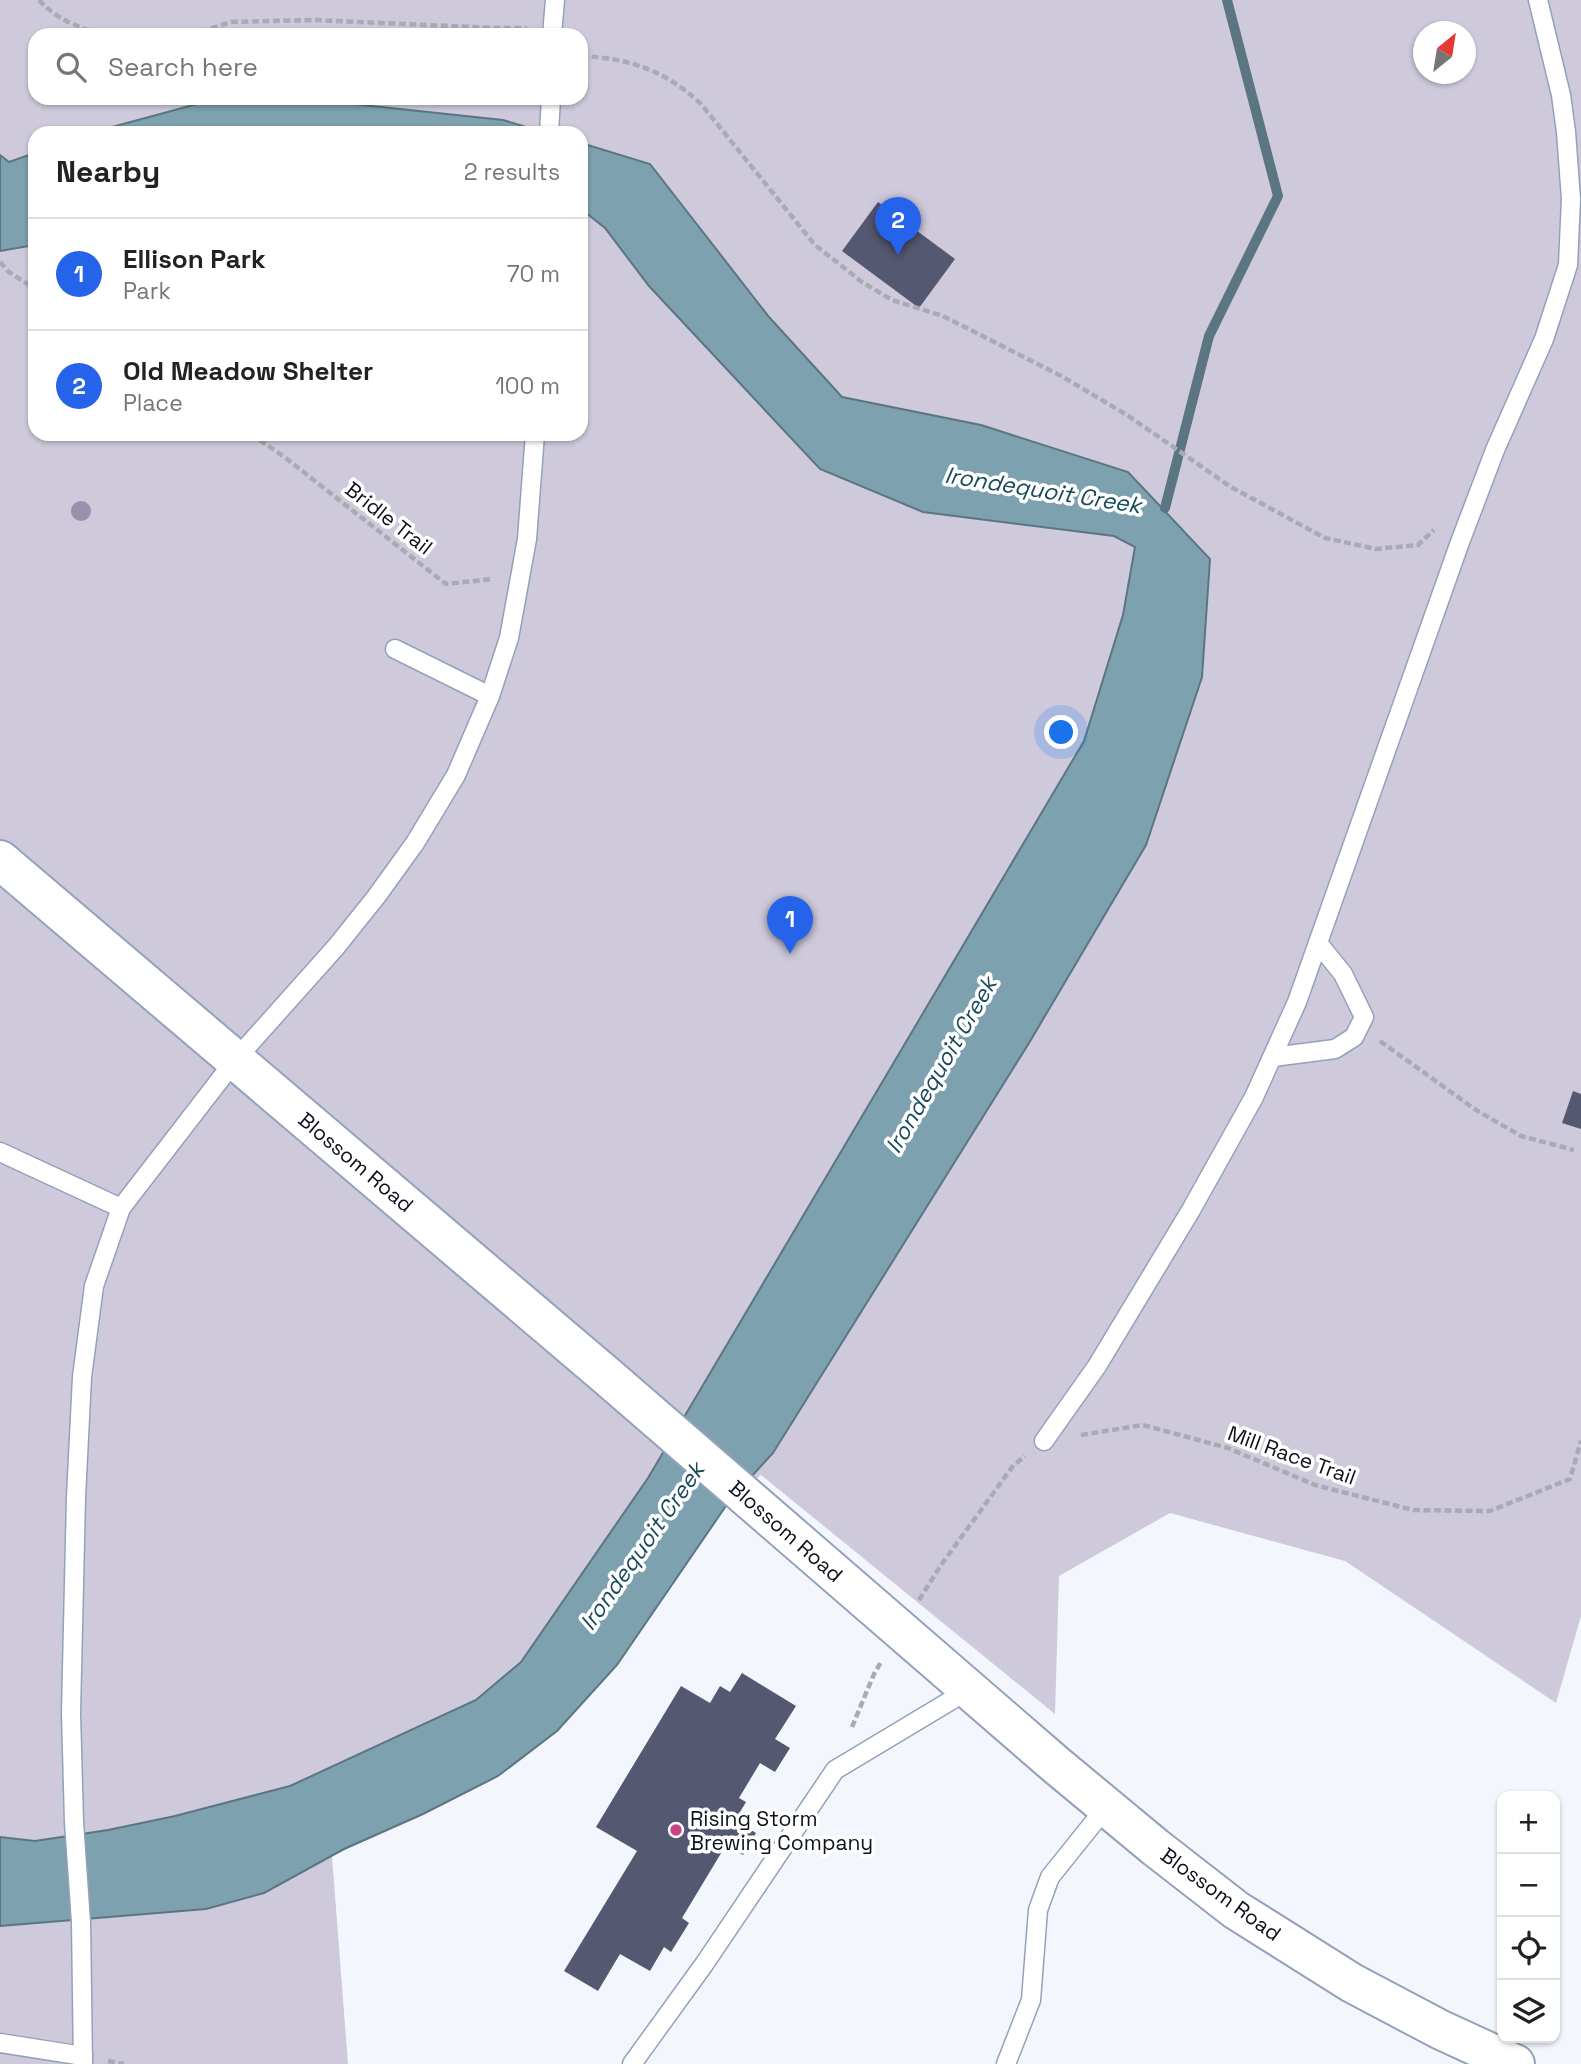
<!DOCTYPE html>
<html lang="en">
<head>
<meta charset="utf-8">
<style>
  :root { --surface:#fff; --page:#f6f6f6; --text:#222; --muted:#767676; --line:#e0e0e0; --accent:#2563eb }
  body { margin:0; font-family:"Space Grotesk",sans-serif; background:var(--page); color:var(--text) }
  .controls { position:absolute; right:21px; bottom:21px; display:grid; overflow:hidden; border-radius:14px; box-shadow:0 2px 5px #0004 }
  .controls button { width:63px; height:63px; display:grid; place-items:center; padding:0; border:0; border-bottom:2px solid var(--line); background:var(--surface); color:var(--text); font:35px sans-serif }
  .compass { position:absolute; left:1413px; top:21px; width:63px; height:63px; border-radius:50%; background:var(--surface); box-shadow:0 2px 5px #0004; rotate:30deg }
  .you { position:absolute; left:1062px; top:733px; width:24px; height:24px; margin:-18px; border:5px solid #fff; border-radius:50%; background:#1a73e8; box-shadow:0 0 0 10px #1a73e833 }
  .badge { display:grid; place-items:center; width:46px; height:46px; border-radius:50%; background:var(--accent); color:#fff; font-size:23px; font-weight:700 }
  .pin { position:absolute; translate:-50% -58px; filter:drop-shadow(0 2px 4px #0008) }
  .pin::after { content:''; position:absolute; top:37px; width:24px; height:21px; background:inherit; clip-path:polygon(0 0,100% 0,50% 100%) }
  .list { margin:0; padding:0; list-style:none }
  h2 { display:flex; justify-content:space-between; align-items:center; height:91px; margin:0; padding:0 28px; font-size:30px }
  h2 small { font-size:23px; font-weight:400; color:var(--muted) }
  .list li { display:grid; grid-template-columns:46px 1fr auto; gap:21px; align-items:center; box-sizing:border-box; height:112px; padding:0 28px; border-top:2px solid var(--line) }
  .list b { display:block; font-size:26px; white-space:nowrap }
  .list p { margin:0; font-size:23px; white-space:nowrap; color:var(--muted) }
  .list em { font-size:23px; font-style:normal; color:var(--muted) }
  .icon { flex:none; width:38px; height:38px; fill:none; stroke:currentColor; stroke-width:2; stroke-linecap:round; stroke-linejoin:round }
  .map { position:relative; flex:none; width:1581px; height:2064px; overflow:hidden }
  .search { position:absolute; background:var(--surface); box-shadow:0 2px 5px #0004; left:28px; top:28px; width:560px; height:77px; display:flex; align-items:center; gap:18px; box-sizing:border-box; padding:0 24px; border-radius:21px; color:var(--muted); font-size:26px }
  .panel { position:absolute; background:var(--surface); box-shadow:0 2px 5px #0004; left:28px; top:126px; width:560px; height:315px; border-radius:21px }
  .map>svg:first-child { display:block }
  .green { fill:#cecadc; fill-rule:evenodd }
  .water { fill:#7da1ae; stroke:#5b7682; stroke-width:2 }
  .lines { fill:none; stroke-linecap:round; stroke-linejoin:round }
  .stream { stroke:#5b7682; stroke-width:10 }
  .building { fill:#555871 }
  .service-casing { stroke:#92a2bb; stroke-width:21 }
  .tertiary-casing { stroke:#92a2bb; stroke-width:42 }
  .path { stroke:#a7abb2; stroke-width:4.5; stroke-dasharray:7 3.5; stroke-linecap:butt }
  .service { stroke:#fff; stroke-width:18 }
  .tertiary { stroke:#fff; stroke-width:38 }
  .tree { fill:#9791ab }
  .poi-dot { fill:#c94485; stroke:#fff; stroke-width:2.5 }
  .labels { text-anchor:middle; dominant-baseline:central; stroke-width:7; stroke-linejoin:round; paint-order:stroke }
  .street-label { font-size:21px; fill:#0c111a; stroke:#fff }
  .poi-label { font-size:21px; fill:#0c111a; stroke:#fff; text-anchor:start }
  .water-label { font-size:23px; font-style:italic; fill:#194a5a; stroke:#fff }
</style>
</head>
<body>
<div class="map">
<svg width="1581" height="2064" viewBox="0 0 1581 2064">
  <rect width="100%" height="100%" fill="#f3f6fc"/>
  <path class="green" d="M 0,0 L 1581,0 L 1581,1616 L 1556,1703 L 1345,1561 L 1170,1513 L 1059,1576 L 1055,1714 L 761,1475 L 730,1500 L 617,1665 L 557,1731 L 498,1776 L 423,1814 L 332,1856 L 348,2064 L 0,2064 ZM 1424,32 L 1466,32 L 1466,74 L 1424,74 ZM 35,35 L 581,35 L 581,98 L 35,98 ZM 35,133 L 581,133 L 581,434 L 35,434 Z"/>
  <g class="water">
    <path d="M 219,98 L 297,98 L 503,120 L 546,133 L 90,133 Z"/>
    <path d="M 581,143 L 650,164 L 769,317 L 842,397 L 981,425 L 1128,472 L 1210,559 L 1202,677 L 1146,845 L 1029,1043 L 773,1453 L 730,1500 L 617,1665 L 557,1731 L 498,1776 L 423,1814 L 344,1849 L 264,1893 L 206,1909 L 0,1926 L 0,1837 L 35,1841 L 108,1830 L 175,1816 L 290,1786 L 476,1700 L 521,1662 L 648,1478 L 1084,741 L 1123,615 L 1135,547 L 1114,536 L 923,512 L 820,469 L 649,286 L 605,228 L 581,209 Z"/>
    <path d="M 35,153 L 35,245 L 0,251 L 0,155 L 9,162 Z"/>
  </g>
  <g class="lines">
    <path class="stream" d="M 1165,508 L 1209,336 L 1278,196 L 1227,0"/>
  </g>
  <g class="building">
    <path d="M 878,202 L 955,259 L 919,308 L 842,251 Z"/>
    <path d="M 1573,1091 L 1581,1094 L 1581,1129 L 1562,1123 Z"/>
    <path d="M 742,1673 L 796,1706 L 775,1739 L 790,1748 L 775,1772 L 760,1763 L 739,1798 L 746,1802 L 737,1817 L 731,1814 L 729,1817 L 756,1833 L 743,1855 L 726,1845 L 682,1918 L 689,1923 L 671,1952 L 664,1947 L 650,1971 L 620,1954 L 598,1991 L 564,1971 L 637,1851 L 596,1827 L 681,1686 L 710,1703 L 720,1686 L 730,1692 Z"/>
  </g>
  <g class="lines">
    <g class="service-casing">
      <g id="service">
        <path d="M 552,35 L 555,0"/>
        <path d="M 549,133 L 551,98"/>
        <path d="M 395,649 L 490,696"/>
        <path d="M 1273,1057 L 1335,1049 L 1354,1037 L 1364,1017 L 1343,974 L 1318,943"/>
        <path d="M 0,1152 L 121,1208"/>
        <path d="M 1044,1441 L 1097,1366 L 1191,1210 L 1254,1097 L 1297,1002 L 1460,542 L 1495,450 L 1544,339 L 1568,265 L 1571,199 L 1566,132 L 1561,95 L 1538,0"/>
        <path d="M 0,2043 L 83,2056"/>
        <path d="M 83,2064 L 81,1922 L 74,1822 L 71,1713 L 76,1497 L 82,1377 L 94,1286 L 121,1208 L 236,1059 L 336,947 L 376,897 L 415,843 L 456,775 L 490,696 L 509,638 L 527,539 L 535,434"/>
        <path d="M 632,2064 L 705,1963 L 835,1770 L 970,1689"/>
        <path d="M 1006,2064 L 1031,2000 L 1038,1910 L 1050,1877 L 1107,1806"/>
      </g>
    </g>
    <g class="tertiary-casing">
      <path id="tertiary" d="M 0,860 L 608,1377 L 1055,1764 L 1155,1847 L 1236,1910 L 1352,1983 L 1441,2030 L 1515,2064"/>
    </g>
    <g class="path">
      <path d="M 39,0 C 57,20 80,28 105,35"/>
      <path d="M 191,35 L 231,22 L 314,20 L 495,28 L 527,28"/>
      <path d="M 581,56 C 630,58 666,71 701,104 L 815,245 L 862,282 L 892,300 L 943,316 L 1063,377 L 1127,415 L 1231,487 L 1325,538 L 1376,549 L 1418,545 L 1434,530"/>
      <path d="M 0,262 L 9,272 L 35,289"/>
      <path d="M 251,434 L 287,459 L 446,584 L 493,579"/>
      <path d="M 1380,1041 L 1476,1110 L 1521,1136 L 1574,1150"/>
      <path d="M 1081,1435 L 1143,1425 L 1228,1448 L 1315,1485 L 1413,1510 L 1490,1511 L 1570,1479 L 1581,1441"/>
      <path d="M 919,1600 L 941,1565 L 1013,1466 L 1025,1456"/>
      <path d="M 852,1727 L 874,1674 L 881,1662"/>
      <path d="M 108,2061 L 124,2064"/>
    </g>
    <use href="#service" class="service"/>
    <use href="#tertiary" class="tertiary"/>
  </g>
  <circle class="tree" cx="81" cy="511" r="10"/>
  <circle class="poi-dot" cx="676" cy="1830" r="7"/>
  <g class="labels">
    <g class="street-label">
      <text transform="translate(389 518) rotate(38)">Bridle Trail</text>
      <text transform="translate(356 1162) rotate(40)">Blossom Road</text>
      <text transform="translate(1292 1455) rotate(20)">Mill Race Trail</text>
      <text transform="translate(786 1531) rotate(41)">Blossom Road</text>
      <text transform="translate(1221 1894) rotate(36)">Blossom Road</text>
    </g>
    <g class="poi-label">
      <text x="690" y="1818">Rising Storm<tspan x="690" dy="24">Brewing Company</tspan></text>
    </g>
    <g class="water-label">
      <text transform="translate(1043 490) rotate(9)">Irondequoit Creek</text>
      <text transform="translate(941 1065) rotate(-60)">Irondequoit Creek</text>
      <text transform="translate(642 1546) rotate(-55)">Irondequoit Creek</text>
    </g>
  </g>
</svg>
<div class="controls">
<button>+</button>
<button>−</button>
<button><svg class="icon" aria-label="locate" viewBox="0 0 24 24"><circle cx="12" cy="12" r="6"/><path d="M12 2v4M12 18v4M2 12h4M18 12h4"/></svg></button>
<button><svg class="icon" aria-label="layers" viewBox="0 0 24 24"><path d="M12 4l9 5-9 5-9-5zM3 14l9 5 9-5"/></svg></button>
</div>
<svg class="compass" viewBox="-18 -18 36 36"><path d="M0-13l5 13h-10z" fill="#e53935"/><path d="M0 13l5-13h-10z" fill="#767676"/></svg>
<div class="you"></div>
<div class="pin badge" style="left:790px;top:954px">1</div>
<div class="pin badge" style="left:898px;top:255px">2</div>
<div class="search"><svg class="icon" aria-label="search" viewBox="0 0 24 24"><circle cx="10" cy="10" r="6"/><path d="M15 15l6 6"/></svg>Search here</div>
<section class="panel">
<h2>Nearby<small>2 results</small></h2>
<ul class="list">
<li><span class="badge">1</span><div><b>Ellison Park</b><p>Park</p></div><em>70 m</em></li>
<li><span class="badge">2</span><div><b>Old Meadow Shelter</b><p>Place</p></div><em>100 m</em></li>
</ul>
</section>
</div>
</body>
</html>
